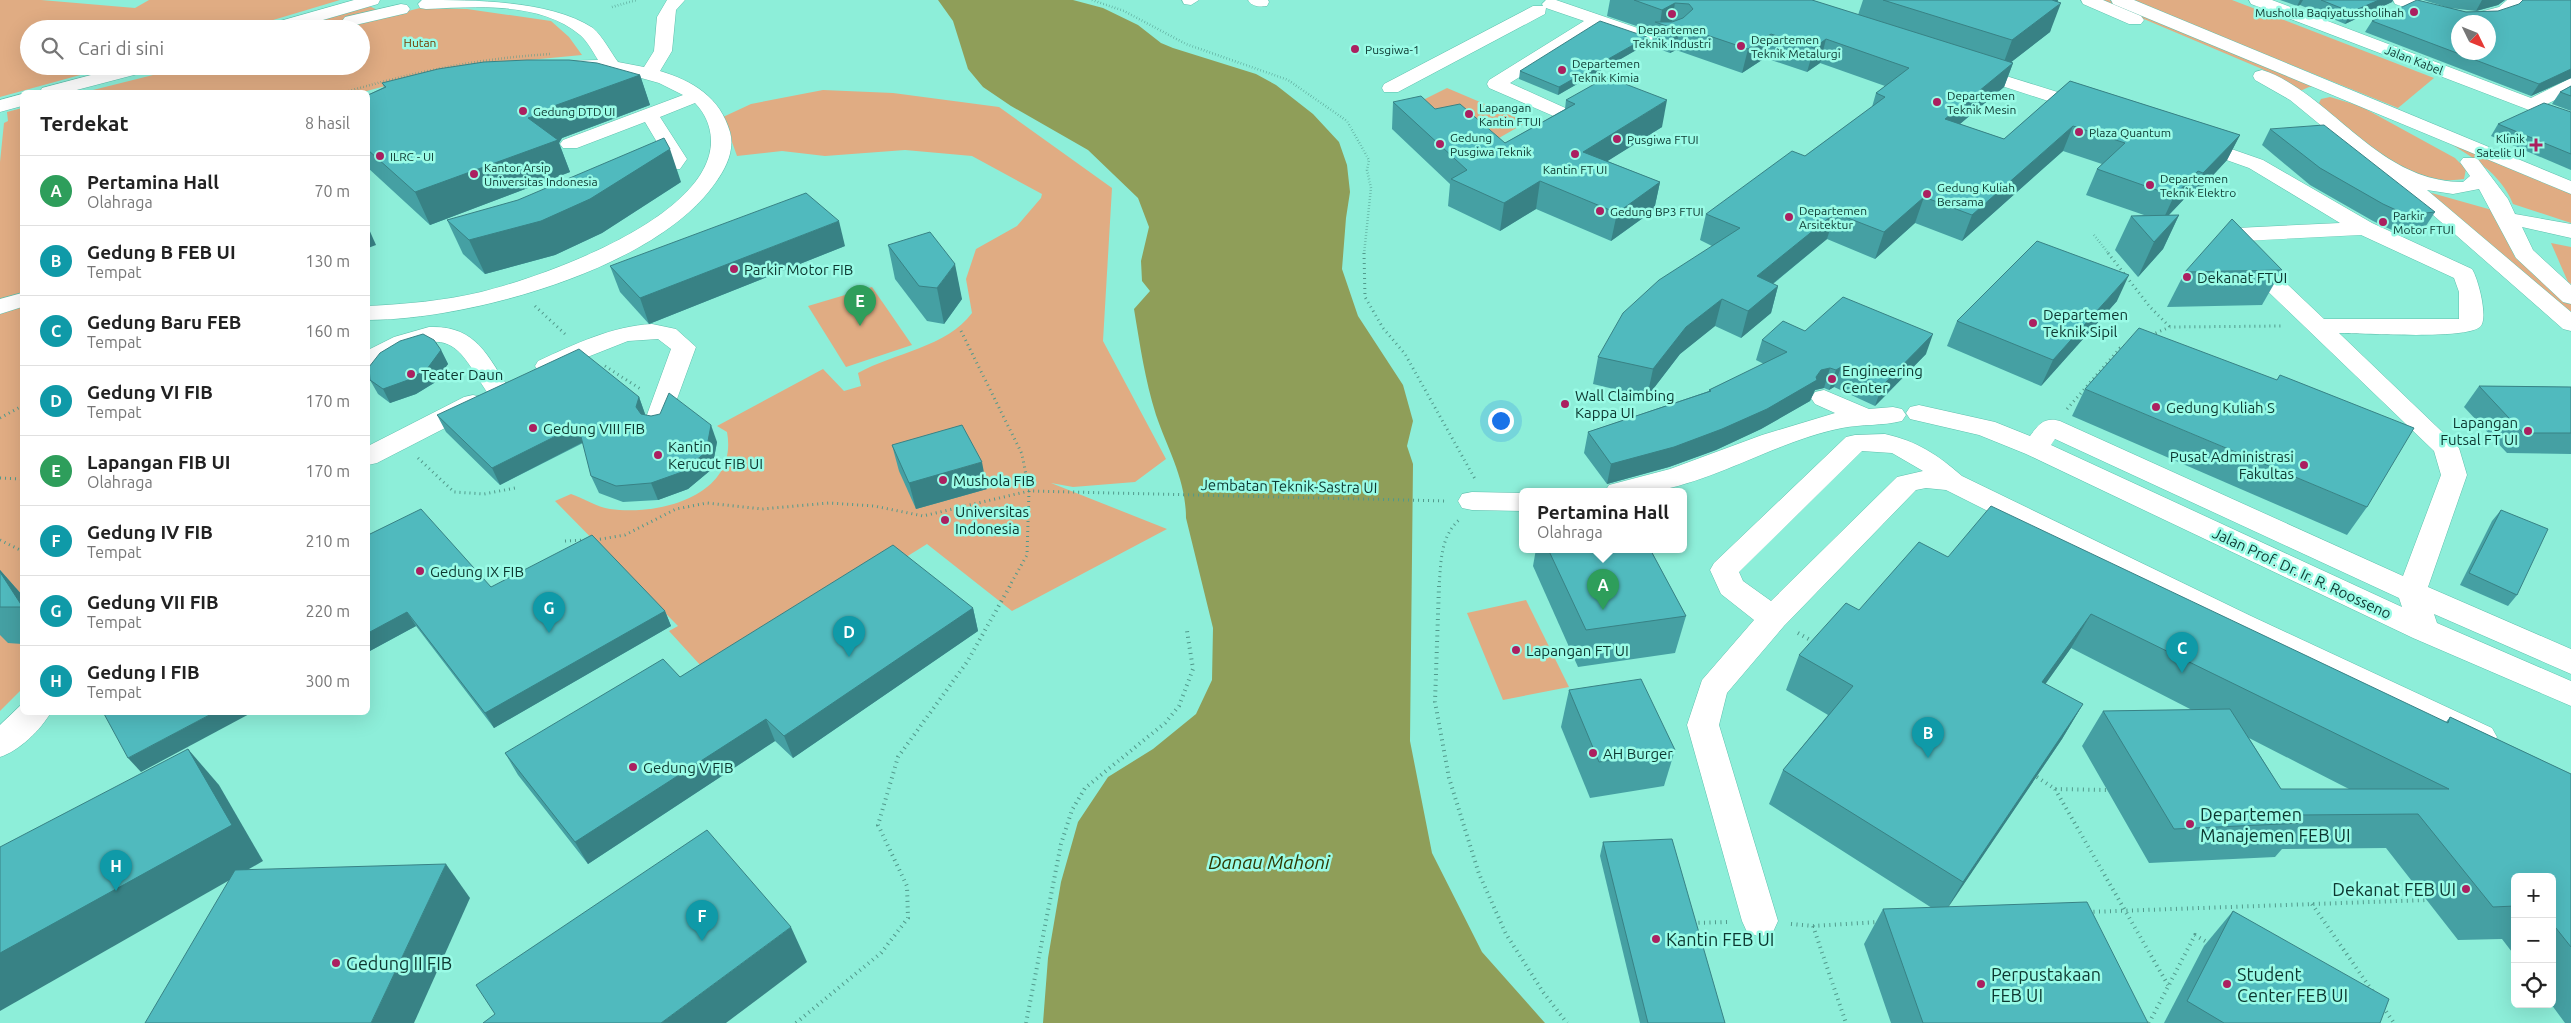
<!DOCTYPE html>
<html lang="id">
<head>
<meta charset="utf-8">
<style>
  :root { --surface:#fff; --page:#f6f6f6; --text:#222; --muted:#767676; --line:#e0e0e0; --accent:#ea580c }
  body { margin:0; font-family:Ubuntu,sans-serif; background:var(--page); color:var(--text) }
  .controls { position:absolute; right:15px; bottom:15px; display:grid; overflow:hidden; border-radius:8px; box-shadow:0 5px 20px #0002 }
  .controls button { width:45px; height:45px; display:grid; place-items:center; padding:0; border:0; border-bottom:1px solid var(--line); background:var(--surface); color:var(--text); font:25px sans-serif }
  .compass { position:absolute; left:2451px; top:15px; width:45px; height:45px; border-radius:50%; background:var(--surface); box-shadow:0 5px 20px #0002; rotate:133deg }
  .you { position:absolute; left:1500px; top:420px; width:18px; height:18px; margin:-12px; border:4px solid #fff; border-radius:50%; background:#1a73e8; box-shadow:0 0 0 8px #1a73e833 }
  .badge { display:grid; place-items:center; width:32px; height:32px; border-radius:50%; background:var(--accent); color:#fff; font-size:16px; font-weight:700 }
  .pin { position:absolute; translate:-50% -41px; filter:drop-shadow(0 1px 2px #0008) }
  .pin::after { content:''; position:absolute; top:26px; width:18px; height:15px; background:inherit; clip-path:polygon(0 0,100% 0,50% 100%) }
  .popup { position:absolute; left:1519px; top:488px; width:168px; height:65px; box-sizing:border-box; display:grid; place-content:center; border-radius:8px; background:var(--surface); filter:drop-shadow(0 1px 4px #0005); font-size:16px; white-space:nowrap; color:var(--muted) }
  .popup b { font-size:19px; color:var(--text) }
  .popup::after { content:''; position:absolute; left:50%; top:100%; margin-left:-10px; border:10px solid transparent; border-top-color:var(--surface) }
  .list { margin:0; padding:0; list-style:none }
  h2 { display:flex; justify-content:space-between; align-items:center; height:65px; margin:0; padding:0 20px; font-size:21px }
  h2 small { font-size:16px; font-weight:400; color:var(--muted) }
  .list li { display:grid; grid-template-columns:32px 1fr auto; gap:15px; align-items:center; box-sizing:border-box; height:70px; padding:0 20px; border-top:1px solid var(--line) }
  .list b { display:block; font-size:19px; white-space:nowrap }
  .list p { margin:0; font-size:16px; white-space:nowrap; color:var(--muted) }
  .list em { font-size:16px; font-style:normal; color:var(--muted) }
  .icon { flex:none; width:28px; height:28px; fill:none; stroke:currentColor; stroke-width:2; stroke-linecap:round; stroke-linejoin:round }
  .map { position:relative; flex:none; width:2571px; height:1023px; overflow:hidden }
  .search { position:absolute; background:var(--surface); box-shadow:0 5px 20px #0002; left:20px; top:20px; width:350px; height:55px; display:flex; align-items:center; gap:12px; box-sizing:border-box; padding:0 18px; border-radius:28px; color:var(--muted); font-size:19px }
  .panel { position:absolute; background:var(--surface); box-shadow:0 5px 20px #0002; left:20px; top:90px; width:350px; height:625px; border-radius:8px }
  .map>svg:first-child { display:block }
  .green { fill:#e0ac83 }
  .water { fill:#8f9e59 }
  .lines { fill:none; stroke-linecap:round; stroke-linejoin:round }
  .minor-casing { stroke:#5ec0ad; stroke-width:1 }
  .path-far2 { stroke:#51998b; stroke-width:2.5; stroke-dasharray:0.5 2.5; stroke-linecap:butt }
  .path-far1 { stroke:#51998b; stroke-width:3; stroke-dasharray:1 4; stroke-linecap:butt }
  .path { stroke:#51998b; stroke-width:4; stroke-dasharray:1 4.5; stroke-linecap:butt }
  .minor { fill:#fff; fill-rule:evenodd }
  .wall { fill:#45a0a3; fill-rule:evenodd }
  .shaded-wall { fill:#388285 }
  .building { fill:#50babe; stroke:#388285; fill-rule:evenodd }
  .poi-dot { fill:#ab2060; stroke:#9afbe6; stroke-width:2 }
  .labels { text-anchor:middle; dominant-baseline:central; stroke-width:5; stroke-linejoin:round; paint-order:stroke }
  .far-poi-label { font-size:12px; fill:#0c3730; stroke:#9afbe6; text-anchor:start }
  .far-park-label { font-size:12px; fill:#723c00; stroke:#9afbe6 }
  .far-street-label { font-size:12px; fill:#0c3730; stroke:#9afbe6 }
  .poi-label { font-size:15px; fill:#0c3730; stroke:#9afbe6; text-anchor:start }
  .street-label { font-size:15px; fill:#0c3730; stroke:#9afbe6 }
  .near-poi-label { font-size:18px; fill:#0c3730; stroke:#9afbe6; text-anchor:start }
  .near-water-label { font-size:19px; font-style:italic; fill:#2e3600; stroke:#9afbe6 }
</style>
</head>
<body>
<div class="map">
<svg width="2571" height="1023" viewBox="0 0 2571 1023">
  <rect width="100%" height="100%" fill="#8deed9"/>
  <g class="green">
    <path d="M 0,0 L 41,0 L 135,8 L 149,0 L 340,0 L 243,29 L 29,29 L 29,66 L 113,66 L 0,97 Z"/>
    <path d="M 2099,0 L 2109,0 L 2319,87 L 2309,87 L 2300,91 L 2262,69 Z"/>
    <path d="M 2130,0 L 2232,0 L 2434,78 L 2398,108 Z"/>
    <path d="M 369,6 L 380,11 L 304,29 L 282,29 Z"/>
    <path d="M 420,8 L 467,9 L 551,21 L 569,37 L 582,55 L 497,63 L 419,77 L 363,92 L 85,92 L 189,66 L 361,66 L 361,29 L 338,29 Z"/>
    <path d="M 1447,88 L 1527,122 L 1492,142 L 1411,106 Z"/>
    <path d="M 823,90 L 893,93 L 999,107 L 1112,188 L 1103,341 L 1166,459 L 1135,482 L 1073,487 L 1051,483 L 1167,529 L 1012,611 L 927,544 L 712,678 L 669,631 L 678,626 L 555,501 L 571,494 C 583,498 597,507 610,509 C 658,516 739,496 727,432 L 717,426 L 823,369 L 844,391 L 861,386 L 858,373 C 894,353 947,347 972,313 L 966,279 L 976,249 L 1017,226 L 1041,198 L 1042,194 L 972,156 L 905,150 L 825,156 L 782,151 L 737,156 L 723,117 L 751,104 Z"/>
    <path d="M 2330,97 L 2360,106 L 2455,158 L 2466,169 L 2464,179 C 2409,188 2366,141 2325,110 L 2319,103 L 2321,99 Z"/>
    <path d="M 22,108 L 22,294 L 0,302 L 0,162 L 4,123 L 8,121 L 7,112 Z"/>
    <path d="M 2444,140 L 2571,192 L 2571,223 L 2513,204 C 2501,173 2471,156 2444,140 Z"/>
    <path d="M 2421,190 L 2492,210 L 2515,257 L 2571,302 L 2571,314 Z"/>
    <path d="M 2551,243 L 2571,247 L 2571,284 L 2568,282 Z"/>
    <path d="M 872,287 L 912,345 L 846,367 L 808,306 Z"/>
    <path d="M 22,305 L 22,689 L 0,711 L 0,312 Z"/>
    <path d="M 1526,600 L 1569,687 L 1503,700 L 1467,613 Z"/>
  </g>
  <path class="water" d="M 938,0 L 1073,0 L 1103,8 L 1138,25 L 1161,43 L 1173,48 L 1256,74 L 1276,85 L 1313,114 L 1339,142 L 1347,165 L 1350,192 L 1346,218 L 1342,269 L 1358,316 L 1403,385 L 1413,421 L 1407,446 L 1413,464 L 1410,741 L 1432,853 L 1482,952 L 1545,1023 L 1043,1023 L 1048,958 L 1061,882 L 1078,822 L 1108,777 L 1153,749 L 1196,714 L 1212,680 L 1213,628 L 1186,518 C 1186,480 1168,450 1156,415 C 1145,380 1140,345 1134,309 L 1150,291 L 1142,281 L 1141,261 L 1149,227 L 1138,198 L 1088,150 L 1011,106 L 983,87 L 968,69 L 953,21 Z"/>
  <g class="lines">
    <g class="minor-casing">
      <g id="minor">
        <path d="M 354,0 L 380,0 L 378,4 L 292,29 L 263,29 L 266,25 Z"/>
        <path d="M 422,0 C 474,0 550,0 593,28 C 603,37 610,51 618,62 L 644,67 L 654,51 L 657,17 L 667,0 L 685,0 L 676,10 L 672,51 L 660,71 C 693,81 720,97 730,132 C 735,150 726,168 716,182 C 657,269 468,320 368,320 L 368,306 C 406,304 443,301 481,292 C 542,277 711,218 711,141 C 711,127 705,113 695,103 L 660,117 L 687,159 L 680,169 L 666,169 L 663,165 L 667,159 L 645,122 L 577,148 L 563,148 L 560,144 L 563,140 L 683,95 L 659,83 L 634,76 L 564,69 L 561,65 L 564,61 L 598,60 C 593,52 588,42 580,35 C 540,1 475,7 426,9 L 420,8 L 418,4 Z"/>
        <path d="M 1182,0 L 1199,0 L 1191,5 L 1184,4 Z"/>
        <path d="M 1248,0 L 1268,0 L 1269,2 L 1267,6 C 1260,7 1252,7 1248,0 Z"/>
        <path d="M 1546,0 L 1556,0 L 1658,35 L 1671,28 L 1683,28 L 1686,32 C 1666,60 1624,35 1599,27 L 1510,83 L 1572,111 L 1575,115 L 1572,119 L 1565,121 L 1489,88 L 1487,84 L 1489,80 L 1584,21 L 1546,8 L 1545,14 L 1398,92 L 1384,92 L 1382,88 L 1384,84 L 1533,6 L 1543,6 L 1542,4 Z"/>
        <path d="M 2081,0 L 2103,0 L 2141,16 L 2144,20 L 2141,24 L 2129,24 L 2083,4 Z"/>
        <path d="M 2111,0 L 2134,0 L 2571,181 L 2571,194 L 2113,4 Z"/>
        <path d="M 2249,0 L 2272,0 L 2531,98 L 2571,78 L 2571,92 L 2547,104 L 2571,113 L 2571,126 L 2251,4 Z"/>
        <path d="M 2393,0 L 2417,0 L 2449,10 L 2476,13 L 2499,7 L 2507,0 L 2526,0 C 2497,42 2433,17 2395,4 Z"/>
        <path d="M 401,4 L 407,5 L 410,9 L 407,13 L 351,26 L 345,25 L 342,21 L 345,17 Z"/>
        <path d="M 1971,65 L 2096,104 L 2099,108 L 2096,112 L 2082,112 L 1965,74 L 1962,70 L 1965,66 Z"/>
        <path d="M 125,66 L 156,66 L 153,70 L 69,92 L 40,92 L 42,88 Z"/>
        <path d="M 2262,70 C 2279,75 2295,86 2309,96 C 2357,132 2398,182 2463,182 L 2470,176 L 2460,162 L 2463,158 L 2477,158 L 2508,199 L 2515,214 L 2571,224 L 2571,238 L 2522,227 L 2533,250 L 2571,285 L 2571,304 L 2563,302 L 2516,258 L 2479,189 L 2453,194 L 2427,190 L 2571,312 L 2571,331 L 2563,329 L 2392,179 L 2368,164 L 2290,100 L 2255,80 L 2253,76 L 2255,72 Z"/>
        <path d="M 22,94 L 22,106 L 0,112 L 0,100 Z"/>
        <path d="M 2194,136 L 2263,160 L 2372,223 L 2472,269 C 2478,278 2489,319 2480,327 C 2465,340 2363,333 2339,333 L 2459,448 L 2467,475 L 2428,587 L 2571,649 L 2571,674 L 2434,614 L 2437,623 L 2571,681 L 2571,706 L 2413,638 L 2026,454 L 1979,435 L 1910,419 L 1906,413 L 1910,407 L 1919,405 L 1995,422 L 2030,436 C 2039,424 2044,417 2060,421 L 2403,576 L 2441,475 L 2434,451 L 2228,253 L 2222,240 L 2229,230 L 2237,228 L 2340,223 L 2249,168 L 2187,146 L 2184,142 L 2187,138 ZM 2361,235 L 2454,278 L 2459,292 L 2459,319 L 2324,319 L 2246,245 L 2244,241 ZM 2055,439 L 2399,598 L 2402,607 L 2051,445 Z"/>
        <path d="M 22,293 L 22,307 L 0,314 L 0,299 Z"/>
        <path d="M 652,324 L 676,329 L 696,347 L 666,429 L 657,431 L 648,429 L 644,423 L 671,349 L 658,339 L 628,341 L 547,373 L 538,371 L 535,366 L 538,361 C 575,344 612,326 652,324 Z"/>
        <path d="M 429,327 C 476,325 487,355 510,390 L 507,395 L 498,398 L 489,395 C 462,356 456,326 402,351 C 390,356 380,365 368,367 L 368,350 L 394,337 Z"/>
        <path d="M 1824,390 L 1869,409 L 1893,407 L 1902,409 L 1906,415 L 1902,421 C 1882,426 1862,424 1842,428 C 1777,441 1719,480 1655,491 C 1640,494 1620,492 1605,491 L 1609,485 L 1670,469 L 1762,435 L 1835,413 L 1815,404 L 1811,398 L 1815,392 Z"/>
        <path d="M 473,395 L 482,397 L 486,403 L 482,409 L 377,463 L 368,465 L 368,446 L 464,397 Z"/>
        <path d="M 1885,434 C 1917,441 1938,455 1962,476 L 2251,616 L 2492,728 L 2497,737 L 2492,746 L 2481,750 L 2470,746 L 2229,632 L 1946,490 L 1926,488 L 1916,490 L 1784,626 L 1727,693 L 1719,725 L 1778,921 L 1773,932 L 1760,937 L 1747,932 L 1742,921 L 1687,725 L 1702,680 L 1754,620 L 1721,594 L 1710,570 L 1714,563 L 1846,437 L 1855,435 ZM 1862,451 L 1892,453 L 1923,471 L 1897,477 L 1771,601 L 1743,581 L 1739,572 Z"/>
        <path d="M 1472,492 L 1523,493 L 1523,511 L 1472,510 L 1462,508 L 1458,501 L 1462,494 Z"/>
        <path d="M 22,704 L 22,712 L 51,712 C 41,730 19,751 0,757 L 0,725 Z"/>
      </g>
    </g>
    <g class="path-far2">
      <path d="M 1092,0 L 1124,11 L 1186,44 L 1288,80 L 1347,121 L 1369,160 L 1367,170 L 1371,188 L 1364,254"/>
      <path d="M 612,7 L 637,0"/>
      <path d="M 167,73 L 194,66"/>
      <path d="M 346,92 C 413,72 481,58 551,54"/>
      <path d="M 2094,235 L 2109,254"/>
    </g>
    <g class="path-far1">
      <path d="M 1364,253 L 1365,297 L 1383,328 L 1405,354 L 1475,479"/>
      <path d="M 2108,253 L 2150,307 L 2170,327"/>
      <path d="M 535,306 L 565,334"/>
      <path d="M 961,331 L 1022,454 L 1029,491 L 1027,555 L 1009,587"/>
      <path d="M 2151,335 L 2170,327 L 2283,326"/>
      <path d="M 605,366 L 642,390"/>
      <path d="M 2067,409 L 2120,348 L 2125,346"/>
      <path d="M 0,418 L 22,406"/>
      <path d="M 418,458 L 454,492 L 484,494 L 515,488"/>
      <path d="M 0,478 L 22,479"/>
      <path d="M 0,540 L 22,551"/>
      <path d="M 595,540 L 625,535 L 676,509 L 707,503 L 762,509 L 829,503 L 874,506 L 923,516 L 1029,491 L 1447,501"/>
      <path d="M 565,541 L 584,540"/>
      <path d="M 1439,587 C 1441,563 1440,537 1459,520"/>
    </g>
    <g class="path">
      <path d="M 1439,586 L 1435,702 L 1449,778 L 1479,874 L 1506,934 L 1543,992 L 1567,1023"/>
      <path d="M 1798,633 L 1814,642"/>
      <path d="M 2037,777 L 2055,789 L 2106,790"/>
      <path d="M 2055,789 L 2168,985"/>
      <path d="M 2312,904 L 2373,992"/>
      <path d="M 2088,912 L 2427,900"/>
      <path d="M 1693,923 L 1727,922"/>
      <path d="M 1791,924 L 1813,926 L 1879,922"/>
      <path d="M 1813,926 L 1846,1023"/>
      <path d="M 2383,1007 L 2394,1023"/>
      <path d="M 796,1023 L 881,953 L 908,918 L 907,886 L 878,825 L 898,757 L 967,662 L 1010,586"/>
      <path d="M 1026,1023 L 1061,844 L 1072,810 L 1085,788 L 1165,723 L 1179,706 L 1193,669 L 1187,631"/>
      <path d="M 2149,1023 L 2195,935 L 2210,944"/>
    </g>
    <use href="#minor" class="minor"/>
  </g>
  <g class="wall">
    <path d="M 1610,0 L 1812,0 L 1858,15 L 1863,0 L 2058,0 L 2050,32 L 2011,62 L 2013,63 L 2004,87 L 1960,124 L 2004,139 L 2070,81 L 2240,135 L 2227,160 L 2191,199 L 2186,197 L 2169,215 L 2179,215 L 2163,249 L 2138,277 L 2115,250 L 2131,216 L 2144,215 L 2086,195 L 2097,169 L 2102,164 L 2063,151 L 1962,241 L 1915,223 L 1875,259 L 1827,239 L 1773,284 L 1778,286 L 1771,313 L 1741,338 L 1715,326 L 1680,354 L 1647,397 L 1593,384 L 1598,357 L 1712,246 L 1700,240 L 1706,214 L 1805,156 L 1872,107 L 1876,93 L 1885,86 L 1820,63 L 1807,72 L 1765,58 L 1742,73 L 1676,50 L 1670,53 L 1651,46 L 1654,32 L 1607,16 Z"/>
    <path d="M 2280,0 L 2393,0 L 2392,2 L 2345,24 L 2300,5 L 2297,6 Z"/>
    <path d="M 2423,0 L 2505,0 L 2498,5 L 2476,11 L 2450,8 L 2466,12 L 2498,11 L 2571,0 L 2571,78 L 2531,96 L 2365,32 L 2372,21 L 2446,7 Z"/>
    <path d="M 1645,45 L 1558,95 L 1519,79 L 1520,71 Z"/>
    <path d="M 640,75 L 650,105 L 562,138 L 559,143 L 570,172 L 430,225 L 368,168 L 368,95 L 384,87 L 382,83 Z"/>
    <path d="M 2571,86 L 2571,111 L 2552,104 L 2560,92 Z"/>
    <path d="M 1566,100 L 1662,127 L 1607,161 L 1660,182 L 1654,210 L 1611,241 L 1536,209 L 1500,231 L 1448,206 L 1450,184 L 1392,129 L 1393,102 L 1435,109 L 1505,143 L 1565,109 Z"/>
    <path d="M 2571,112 L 2571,170 L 2491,136 L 2498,124 Z"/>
    <path d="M 2270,129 L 2435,212 L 2424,229 L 2396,232 L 2373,221 L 2310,185 L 2262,145 Z"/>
    <path d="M 681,182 L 602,233 L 555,255 L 485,274 L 463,254 L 447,220 Z"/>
    <path d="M 888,245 L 962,299 L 944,324 L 927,321 L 895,279 Z"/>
    <path d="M 845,246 L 649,324 L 620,292 L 610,266 Z"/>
    <path d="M 2282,270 L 2262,305 L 2167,307 L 2185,272 Z"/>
    <path d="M 2117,301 L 2041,386 L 1947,346 L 1957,321 Z"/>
    <path d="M 1805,331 L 1926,354 L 1875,406 L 1834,387 L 1829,390 L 1824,388 L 1815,390 L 1810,401 L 1761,429 L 1716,450 L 1669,467 L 1607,484 L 1584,453 L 1588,432 L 1709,391 L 1709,390 L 1764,364 L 1756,360 L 1762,340 Z"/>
    <path d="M 441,350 L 448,364 L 434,383 L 416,394 L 390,403 L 378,394 L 370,380 Z"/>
    <path d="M 2479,386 L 2571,387 L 2571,454 L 2507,453 L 2464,407 Z"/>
    <path d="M 2085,389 L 2367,507 L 2347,535 L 2072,416 Z"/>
    <path d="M 639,397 L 645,414 L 645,415 L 717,442 L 712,469 L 688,489 L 658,500 L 623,502 L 599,493 L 591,476 L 583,443 L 500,485 L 446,432 L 437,415 Z"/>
    <path d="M 892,445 L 987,489 L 916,509 L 899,471 Z"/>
    <path d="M 2501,510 L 2517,595 L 2508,606 L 2460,585 L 2492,521 Z"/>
    <path d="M 368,535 L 491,587 L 665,611 L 671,626 L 494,728 L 416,626 L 368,652 Z"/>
    <path d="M 1536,549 L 1650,549 L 1686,616 L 1675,653 L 1578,667 L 1533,566 Z"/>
    <path d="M 1948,557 L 2446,722 L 2450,717 L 2571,774 L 2571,1023 L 2565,1023 L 2551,1004 L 2552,1004 L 2552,877 L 2515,877 L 2515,956 L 2502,939 L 2458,940 L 2386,848 L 2282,849 L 2275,857 L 2149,863 L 2082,746 L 2103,711 L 2192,710 L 2071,648 L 2045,684 L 2083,704 L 2062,739 L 1948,907 L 2148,1023 L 1891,1023 L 1864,944 L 1883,909 L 1932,908 L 1769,804 L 1783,770 L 1828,715 L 1786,690 L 1799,655 L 1859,610 ZM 2249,738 L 2349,789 L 2281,789 Z"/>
    <path d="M 0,570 L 22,595 L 22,644 L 8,643 L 0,635 Z"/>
    <path d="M 973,608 L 978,631 L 793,758 L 775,741 L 588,864 L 518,775 L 505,753 L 680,677 Z"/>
    <path d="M 1569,690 L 1675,750 L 1664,786 L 1590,798 L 1561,727 Z"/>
    <path d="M 1603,842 L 1725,1023 L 1640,1023 L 1600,856 Z"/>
    <path d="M 2233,911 L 2380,1023 L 2164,1023 L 2204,946 Z"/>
  </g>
  <g class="shaded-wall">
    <path d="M 2043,0 L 2058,0 L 2056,7 L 2061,3 L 2050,32 L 2001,70 L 2012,40 Z"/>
    <path d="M 2300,0 L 2303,0 L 2300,5 L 2297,6 Z"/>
    <path d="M 2379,0 L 2393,0 L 2392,2 L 2345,24 L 2351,12 Z"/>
    <path d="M 2482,0 L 2505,0 L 2498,5 L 2476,11 Z"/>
    <path d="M 1675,3 L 1671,26 L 1660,24 L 1662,10 Z"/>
    <path d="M 1680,26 L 1676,50 L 1670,53 L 1675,29 Z"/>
    <path d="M 1771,34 L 1765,58 L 1742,73 L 1748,49 Z"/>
    <path d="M 1647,37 L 1645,45 L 1558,95 L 1559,87 Z"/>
    <path d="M 1826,39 L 1820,63 L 1807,72 L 1814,48 Z"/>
    <path d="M 2013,63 L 2004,87 L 1936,144 L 1945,119 Z"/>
    <path d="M 2571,69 L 2571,78 L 2531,96 L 2539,84 Z"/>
    <path d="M 640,75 L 650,105 L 562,138 L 559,143 L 570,172 L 430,225 L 415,192 L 528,118 L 551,107 Z"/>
    <path d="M 1667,100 L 1662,127 L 1579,179 L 1583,152 Z"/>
    <path d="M 2073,126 L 2063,151 L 1962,241 L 1972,215 Z"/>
    <path d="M 2240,135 L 2227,160 L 2191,199 L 2203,173 Z"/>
    <path d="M 670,149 L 681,182 L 602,233 L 555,255 L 485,274 L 469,240 Z"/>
    <path d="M 2198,171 L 2186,197 L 2162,222 L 2174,196 Z"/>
    <path d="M 1540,181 L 1536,209 L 1500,231 L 1504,203 Z"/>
    <path d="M 1660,182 L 1654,210 L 1611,241 L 1617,213 Z"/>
    <path d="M 1924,197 L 1915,223 L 1875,259 L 1884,232 Z"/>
    <path d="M 1835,213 L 1827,239 L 1749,303 L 1757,276 Z"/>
    <path d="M 2179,215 L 2163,249 L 2138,277 L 2154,242 Z"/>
    <path d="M 839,221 L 845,246 L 649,324 L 640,298 Z"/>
    <path d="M 368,227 L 376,245 L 368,248 Z"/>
    <path d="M 955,264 L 962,299 L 944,324 L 937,288 Z"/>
    <path d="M 2129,275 L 2117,301 L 2041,386 L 2053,360 Z"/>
    <path d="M 1778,286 L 1771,313 L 1741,338 L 1748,311 Z"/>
    <path d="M 1722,299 L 1715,326 L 1680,354 L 1647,397 L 1653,369 L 1686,327 Z"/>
    <path d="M 1933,334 L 1926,354 L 1875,406 L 1882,386 Z"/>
    <path d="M 441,350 L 448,364 L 434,383 L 416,394 L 390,403 L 383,389 Z"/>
    <path d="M 1841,367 L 1834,387 L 1829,390 L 1836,370 Z"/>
    <path d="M 1830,368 L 1824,388 L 1815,390 L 1810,401 L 1761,429 L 1716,450 L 1669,467 L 1607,484 L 1611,464 L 1816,377 L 1821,370 Z"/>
    <path d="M 639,397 L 645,414 L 642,424 L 636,407 Z"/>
    <path d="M 578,425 L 585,441 L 500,485 L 492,468 Z"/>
    <path d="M 711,425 L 717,442 L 712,469 L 688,489 L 658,500 L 651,483 Z"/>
    <path d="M 982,462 L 987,489 L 916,509 L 909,483 Z"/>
    <path d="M 0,570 L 22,595 L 22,606 L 0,572 Z"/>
    <path d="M 973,608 L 978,631 L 793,758 L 784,736 Z"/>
    <path d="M 665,611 L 671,626 L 494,728 L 485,713 Z"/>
    <path d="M 407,612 L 416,626 L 368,652 L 368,633 Z"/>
    <path d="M 2091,614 L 2071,648 L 2022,717 L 2042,682 Z"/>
    <path d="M 2083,704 L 2062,739 L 1943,915 L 1963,882 Z"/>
    <path d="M 215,712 L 253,712 L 141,772 L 128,758 Z"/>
    <path d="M 766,719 L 775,741 L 588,864 L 575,842 Z"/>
    <path d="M 188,749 L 219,785 L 263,861 L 0,1011 L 0,953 Z"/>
    <path d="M 446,864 L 470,898 L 414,1023 L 371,1023 Z"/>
    <path d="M 791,927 L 807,962 L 726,1023 L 661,1023 Z"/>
  </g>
  <g class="building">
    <path d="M 1634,0 L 1812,0 L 2013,63 L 1945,119 L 2004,139 L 2070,81 L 2240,135 L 2203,173 L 2198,171 L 2174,196 L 2097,169 L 2125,143 L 2073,126 L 1972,215 L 1924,197 L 1884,232 L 1835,213 L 1757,276 L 1778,286 L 1748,311 L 1722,299 L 1686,327 L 1653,369 L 1598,357 L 1623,313 L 1659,280 L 1740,228 L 1706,214 L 1792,151 L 1805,156 L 1885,97 L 1876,93 L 1909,68 L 1826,39 L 1814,48 L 1771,34 L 1748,49 L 1680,26 L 1675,29 L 1655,22 L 1672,22 L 1683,18 L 1693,9 L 1689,4 L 1675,3 L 1662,10 Z"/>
    <path d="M 1883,0 L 2052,0 L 2061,3 L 2012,40 Z"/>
    <path d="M 2321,0 L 2379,0 L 2351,12 Z"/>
    <path d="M 2417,0 L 2466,12 L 2498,11 L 2519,4 L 2523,0 L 2571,0 L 2571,69 L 2539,84 L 2372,21 ZM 2458,22 L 2488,22 L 2488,52 L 2458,52 Z"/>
    <path d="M 1600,21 L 1647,37 L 1559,87 L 1520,71 Z"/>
    <path d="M 527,60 L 569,60 L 597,63 L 640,75 L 551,107 L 547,112 L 528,118 L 558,140 L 415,192 L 368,150 L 368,95 L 386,87 L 382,83 L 438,69 L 484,62 Z"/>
    <path d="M 1607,77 L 1667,100 L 1583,152 L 1660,182 L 1617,213 L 1540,181 L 1504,203 L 1451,179 L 1467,170 L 1393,102 L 1421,96 L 1435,109 L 1460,104 L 1505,143 L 1575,104 L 1566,100 Z"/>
    <path d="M 2571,86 L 2571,96 L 2560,92 Z"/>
    <path d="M 2544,103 L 2571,112 L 2571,154 L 2498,124 Z"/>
    <path d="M 2324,125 L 2435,212 L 2407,215 L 2383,204 L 2320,168 L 2270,129 Z"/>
    <path d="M 664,138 L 670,149 L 590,199 L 541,221 L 469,240 L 447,220 L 518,200 Z"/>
    <path d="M 806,193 L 839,221 L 640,298 L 610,266 Z"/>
    <path d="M 2179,215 L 2154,242 L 2131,216 Z"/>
    <path d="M 2232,219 L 2282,270 L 2185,272 Z"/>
    <path d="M 930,232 L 955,264 L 937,288 L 919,286 L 888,245 Z"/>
    <path d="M 2037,241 L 2129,275 L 2053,360 L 1957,321 Z"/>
    <path d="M 1843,297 L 1933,334 L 1882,386 L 1841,367 L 1836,370 L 1830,368 L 1821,370 L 1816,377 L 1817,380 L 1767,409 L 1722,429 L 1674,447 L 1611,464 L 1588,432 L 1711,391 L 1709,390 L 1787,352 L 1762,340 L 1783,321 L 1805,331 Z"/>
    <path d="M 2139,328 L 2277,380 L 2280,375 L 2414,428 L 2367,507 L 2085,389 Z"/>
    <path d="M 423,334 L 434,340 L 441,350 L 427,369 L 408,380 L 383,389 L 370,380 L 369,367 L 380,353 L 400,341 Z"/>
    <path d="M 579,349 L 639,397 L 636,407 L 641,414 L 651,416 L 660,414 L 669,393 L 711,425 L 706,452 L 682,472 L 651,483 L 616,486 L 591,476 L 578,425 L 492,468 L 437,415 Z"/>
    <path d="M 2479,386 L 2571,387 L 2571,433 L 2523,433 Z"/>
    <path d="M 962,425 L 982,462 L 909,483 L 892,445 Z"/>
    <path d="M 1991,506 L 2448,723 L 2450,717 L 2571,774 L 2571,947 L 2552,923 L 2552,877 L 2515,877 L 2515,906 L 2493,907 L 2418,814 L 2298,815 L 2303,823 L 2174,829 L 2103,711 L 2230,709 L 2281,789 L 2449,789 L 2091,614 L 2042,682 L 2083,704 L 1963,882 L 1783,770 L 1853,686 L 1799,655 L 1846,603 L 1859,610 L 1919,542 L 1948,557 Z"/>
    <path d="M 421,509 L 491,587 L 592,535 L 665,611 L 485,713 L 407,612 L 368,633 L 368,535 Z"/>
    <path d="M 2501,510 L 2548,529 L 2517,595 L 2469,573 Z"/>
    <path d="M 893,545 L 973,608 L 784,736 L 766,719 L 575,842 L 505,753 L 663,659 L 680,677 Z"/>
    <path d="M 1548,549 L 1650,549 L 1686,616 L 1586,630 Z"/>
    <path d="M 0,572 L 22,606 L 22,607 L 0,607 Z"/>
    <path d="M 1641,679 L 1675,750 L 1599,762 L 1569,690 Z"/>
    <path d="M 103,712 L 215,712 L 128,758 Z"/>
    <path d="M 188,749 L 232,825 L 0,953 L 0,847 Z"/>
    <path d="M 707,830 L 791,927 L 661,1023 L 483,1023 L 495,1014 L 476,985 Z"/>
    <path d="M 1672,839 L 1725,1023 L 1648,1023 L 1603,842 Z"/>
    <path d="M 446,864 L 371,1023 L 145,1023 L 235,870 Z"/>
    <path d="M 2087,902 L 2148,1023 L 1923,1023 L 1883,909 Z"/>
    <path d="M 2233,911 L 2389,999 L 2380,1023 L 2224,1023 L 2187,1001 Z"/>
  </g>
  <g class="poi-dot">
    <circle cx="2414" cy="12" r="5"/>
    <circle cx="1672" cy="14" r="5"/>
    <circle cx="1741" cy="46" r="5"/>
    <circle cx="1355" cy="49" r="5"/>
    <circle cx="1562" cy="70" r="5"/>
    <circle cx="1937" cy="102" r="5"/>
    <circle cx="523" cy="111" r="5"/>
    <circle cx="1469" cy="114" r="5"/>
    <circle cx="2079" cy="132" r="5"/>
    <circle cx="1617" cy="139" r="5"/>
    <circle cx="1440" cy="144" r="5"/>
    <path d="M2533.5 137.5h5v5h5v5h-5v5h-5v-5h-5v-5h5z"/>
    <circle cx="1575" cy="154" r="5"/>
    <circle cx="380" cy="156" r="5"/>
    <circle cx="474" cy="174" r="5"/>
    <circle cx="2150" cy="185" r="5"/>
    <circle cx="1927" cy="194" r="5"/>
    <circle cx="1600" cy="211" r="5"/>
    <circle cx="1789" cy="217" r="5"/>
    <circle cx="2383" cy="222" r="5"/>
    <circle cx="734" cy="269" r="5"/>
    <circle cx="2187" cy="277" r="5"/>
    <circle cx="2033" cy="323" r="5"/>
    <circle cx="411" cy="374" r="5"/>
    <circle cx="1832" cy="379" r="5"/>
    <circle cx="1565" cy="404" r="5"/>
    <circle cx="2156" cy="407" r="5"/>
    <circle cx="533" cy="428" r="5"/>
    <circle cx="2528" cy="431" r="5"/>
    <circle cx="658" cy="455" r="5"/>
    <circle cx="2304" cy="465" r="5"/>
    <circle cx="943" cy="480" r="5"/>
    <circle cx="945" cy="520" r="5"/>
    <circle cx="420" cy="571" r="5"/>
    <circle cx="1516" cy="650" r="5"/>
    <circle cx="1593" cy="753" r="5"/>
    <circle cx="633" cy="767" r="5"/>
    <circle cx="2190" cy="824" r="5"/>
    <circle cx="2466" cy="889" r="5"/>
    <circle cx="1656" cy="939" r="5"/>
    <circle cx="336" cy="963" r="5"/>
    <circle cx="1981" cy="984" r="5"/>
    <circle cx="2227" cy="984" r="5"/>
  </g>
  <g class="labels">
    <g class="far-poi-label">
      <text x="2404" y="12" text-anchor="end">Musholla Baqiyatussholihah</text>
      <text x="1672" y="29" text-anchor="middle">Departemen<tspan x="1672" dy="14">Teknik Industri</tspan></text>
      <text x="1751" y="39">Departemen<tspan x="1751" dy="14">Teknik Metalurgi</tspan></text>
      <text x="1365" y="49">Pusgiwa-1</text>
      <text x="1572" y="63">Departemen<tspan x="1572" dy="14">Teknik Kimia</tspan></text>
      <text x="1947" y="95">Departemen<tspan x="1947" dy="14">Teknik Mesin</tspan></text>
      <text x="1479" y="107">Lapangan<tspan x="1479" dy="14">Kantin FTUI</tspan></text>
      <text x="533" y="111">Gedung DTD UI</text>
      <text x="2089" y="132">Plaza Quantum</text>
      <text x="1450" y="137">Gedung<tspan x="1450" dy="14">Pusgiwa Teknik</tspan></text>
      <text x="2525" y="138" text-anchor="end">Klinik<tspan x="2525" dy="14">Satelit UI</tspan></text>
      <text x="1627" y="139">Pusgiwa FTUI</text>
      <text x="390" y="156">ILRC - UI</text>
      <text x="484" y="167">Kantor Arsip<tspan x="484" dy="14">Universitas Indonesia</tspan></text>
      <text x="1575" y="169" text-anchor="middle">Kantin FT UI</text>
      <text x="2160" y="178">Departemen<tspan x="2160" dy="14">Teknik Elektro</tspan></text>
      <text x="1937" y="187">Gedung Kuliah<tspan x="1937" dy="14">Bersama</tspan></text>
      <text x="1799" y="210">Departemen<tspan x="1799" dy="14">Arsitektur</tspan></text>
      <text x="1610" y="211">Gedung BP3 FTUI</text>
      <text x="2393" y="215">Parkir<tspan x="2393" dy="14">Motor FTUI</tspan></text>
    </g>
    <g class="far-park-label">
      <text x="420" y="42">Hutan</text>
    </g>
    <g class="far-street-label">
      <text transform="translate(2414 60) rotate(21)">Jalan Kabel</text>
    </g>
    <g class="poi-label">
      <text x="744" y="269">Parkir Motor FIB</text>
      <text x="2197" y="277">Dekanat FTUI</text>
      <text x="2043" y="314">Departemen<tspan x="2043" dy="17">Teknik Sipil</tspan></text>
      <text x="1842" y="370">Engineering<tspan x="1842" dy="17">Center</tspan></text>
      <text x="421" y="374">Teater Daun</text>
      <text x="1575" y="395">Wall Claimbing<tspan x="1575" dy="17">Kappa UI</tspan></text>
      <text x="2166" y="407">Gedung Kuliah S</text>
      <text x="2518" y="422" text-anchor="end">Lapangan<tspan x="2518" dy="17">Futsal FT UI</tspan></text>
      <text x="543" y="428">Gedung VIII FIB</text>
      <text x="668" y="446">Kantin<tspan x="668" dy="17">Kerucut FIB UI</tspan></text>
      <text x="2294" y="456" text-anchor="end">Pusat Administrasi<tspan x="2294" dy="17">Fakultas</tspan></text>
      <text x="953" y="480">Mushola FIB</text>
      <text x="955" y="511">Universitas<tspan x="955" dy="17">Indonesia</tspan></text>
      <text x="430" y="571">Gedung IX FIB</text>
      <text x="1526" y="650">Lapangan FT UI</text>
      <text x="1603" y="753">AH Burger</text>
      <text x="643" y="767">Gedung V FIB</text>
    </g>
    <g class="street-label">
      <text transform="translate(1289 486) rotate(1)">Jembatan Teknik-Sastra UI</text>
      <text transform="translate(2302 573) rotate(25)">Jalan Prof. Dr. Ir. R. Roosseno</text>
    </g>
    <g class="near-poi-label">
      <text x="2200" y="814">Departemen<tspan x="2200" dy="21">Manajemen FEB UI</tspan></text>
      <text x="2456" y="889" text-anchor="end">Dekanat FEB UI</text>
      <text x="1666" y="939">Kantin FEB UI</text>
      <text x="346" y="963">Gedung II FIB</text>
      <text x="1991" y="974">Perpustakaan<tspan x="1991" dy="21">FEB UI</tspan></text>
      <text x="2237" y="974">Student<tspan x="2237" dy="21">Center FEB UI</tspan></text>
    </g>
    <g class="near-water-label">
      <text x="1269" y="862">Danau Mahoni</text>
    </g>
  </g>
</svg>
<div class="controls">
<button>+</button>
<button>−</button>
<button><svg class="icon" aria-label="locate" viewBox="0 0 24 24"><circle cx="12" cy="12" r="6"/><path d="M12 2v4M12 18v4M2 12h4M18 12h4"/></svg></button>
</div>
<svg class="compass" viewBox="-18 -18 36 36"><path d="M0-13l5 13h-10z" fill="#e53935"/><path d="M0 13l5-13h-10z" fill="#767676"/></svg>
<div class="you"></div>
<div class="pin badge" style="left:1603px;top:610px;background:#2e9e5b">A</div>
<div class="popup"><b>Pertamina Hall</b>Olahraga</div>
<div class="pin badge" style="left:1928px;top:758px;background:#0f9aa8">B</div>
<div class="pin badge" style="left:2182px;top:673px;background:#0f9aa8">C</div>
<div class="pin badge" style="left:849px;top:657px;background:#0f9aa8">D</div>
<div class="pin badge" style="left:860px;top:326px;background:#2e9e5b">E</div>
<div class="pin badge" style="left:702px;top:941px;background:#0f9aa8">F</div>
<div class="pin badge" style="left:549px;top:633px;background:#0f9aa8">G</div>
<div class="pin badge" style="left:116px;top:891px;background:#0f9aa8">H</div>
<div class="search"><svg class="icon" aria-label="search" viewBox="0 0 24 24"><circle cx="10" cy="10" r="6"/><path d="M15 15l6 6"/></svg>Cari di sini</div>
<section class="panel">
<h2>Terdekat<small>8 hasil</small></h2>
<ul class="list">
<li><span class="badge" style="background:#2e9e5b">A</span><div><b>Pertamina Hall</b><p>Olahraga</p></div><em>70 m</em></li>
<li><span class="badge" style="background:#0f9aa8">B</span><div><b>Gedung B FEB UI</b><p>Tempat</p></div><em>130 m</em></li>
<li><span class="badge" style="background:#0f9aa8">C</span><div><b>Gedung Baru FEB</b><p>Tempat</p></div><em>160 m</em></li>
<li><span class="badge" style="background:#0f9aa8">D</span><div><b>Gedung VI FIB</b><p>Tempat</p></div><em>170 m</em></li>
<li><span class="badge" style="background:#2e9e5b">E</span><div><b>Lapangan FIB UI</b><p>Olahraga</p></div><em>170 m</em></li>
<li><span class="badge" style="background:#0f9aa8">F</span><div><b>Gedung IV FIB</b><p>Tempat</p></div><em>210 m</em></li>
<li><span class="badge" style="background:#0f9aa8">G</span><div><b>Gedung VII FIB</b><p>Tempat</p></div><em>220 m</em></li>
<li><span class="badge" style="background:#0f9aa8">H</span><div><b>Gedung I FIB</b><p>Tempat</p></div><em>300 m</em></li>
</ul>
</section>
</div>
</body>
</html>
